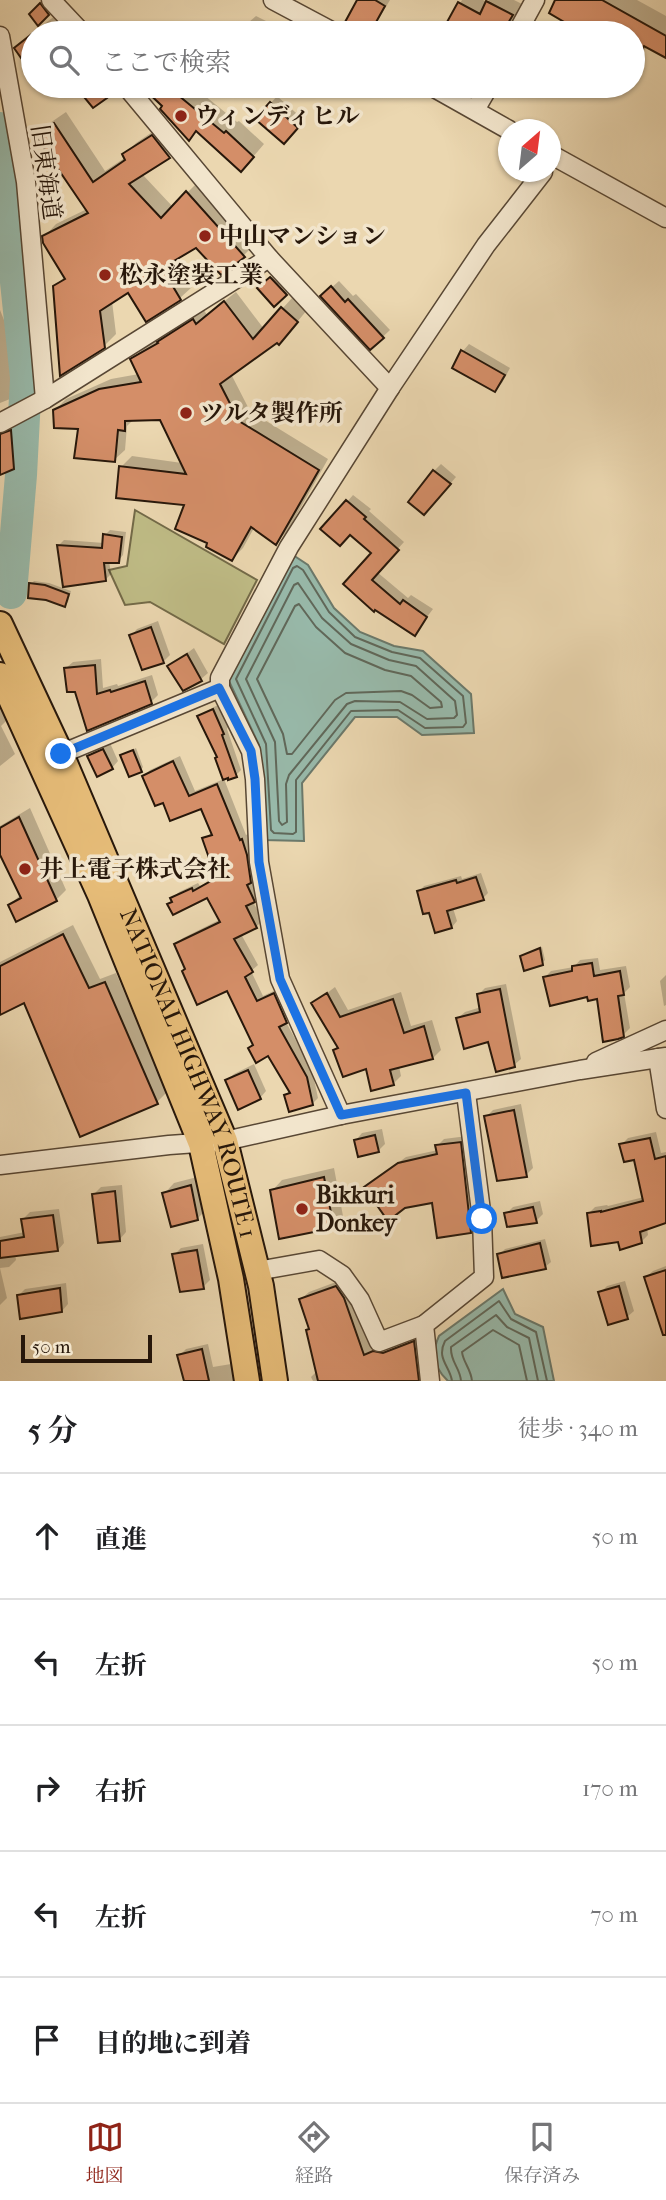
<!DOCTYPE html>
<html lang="ja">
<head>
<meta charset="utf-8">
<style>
  :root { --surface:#fff; --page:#f6f6f6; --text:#202124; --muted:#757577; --line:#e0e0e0; --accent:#8f2418 }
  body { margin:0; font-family:"IM FELL French Canon","Noto Serif JP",serif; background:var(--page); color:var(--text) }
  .compass { position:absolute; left:498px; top:119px; width:63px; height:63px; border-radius:50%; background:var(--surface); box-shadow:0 2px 5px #0004; rotate:28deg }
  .scale { position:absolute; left:21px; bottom:18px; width:131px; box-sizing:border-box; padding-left:7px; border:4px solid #27170a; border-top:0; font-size:19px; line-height:24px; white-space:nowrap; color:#27170a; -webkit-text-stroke:5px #f2e5cc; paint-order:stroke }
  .stop { position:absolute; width:21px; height:21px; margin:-16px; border:5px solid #1a73e8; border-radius:50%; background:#fff }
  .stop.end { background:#1a73e8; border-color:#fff; box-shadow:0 2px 7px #0008 }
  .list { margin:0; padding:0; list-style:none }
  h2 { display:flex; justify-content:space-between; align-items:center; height:91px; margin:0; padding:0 28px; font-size:30px }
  h2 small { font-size:23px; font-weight:400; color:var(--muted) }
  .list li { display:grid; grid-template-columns:46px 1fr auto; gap:21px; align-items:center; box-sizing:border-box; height:126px; padding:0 28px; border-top:2px solid var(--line) }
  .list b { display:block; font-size:26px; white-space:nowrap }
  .list em { font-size:23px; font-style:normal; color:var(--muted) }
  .icon { flex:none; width:38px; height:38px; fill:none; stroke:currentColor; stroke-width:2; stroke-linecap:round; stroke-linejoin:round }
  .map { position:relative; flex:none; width:666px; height:1381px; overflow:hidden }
  .search { position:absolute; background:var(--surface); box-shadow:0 2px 5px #0004; left:21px; right:21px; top:21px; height:77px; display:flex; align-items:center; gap:18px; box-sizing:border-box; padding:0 24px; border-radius:38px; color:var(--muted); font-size:26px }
  .sheet { height:721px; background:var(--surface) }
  nav { display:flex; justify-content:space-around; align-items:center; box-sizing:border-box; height:98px; border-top:2px solid var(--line); background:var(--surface); font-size:19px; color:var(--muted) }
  nav a { display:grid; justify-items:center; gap:4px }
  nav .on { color:var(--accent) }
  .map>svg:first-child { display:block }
  .green { fill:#bfbc86; stroke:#736a48; stroke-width:2 }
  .water { fill:#98baab; stroke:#6b796b; stroke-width:2 }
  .shadow { fill:#0003 }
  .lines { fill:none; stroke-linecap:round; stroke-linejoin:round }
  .shore { stroke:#60685a; stroke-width:2 }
  .river { stroke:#98baab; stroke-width:32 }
  .building { fill:#d48e68; stroke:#27170a; stroke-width:2 }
  .minor-casing { stroke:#584734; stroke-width:21 }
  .highway-casing { stroke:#27170a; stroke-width:28 }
  .minor { stroke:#f2e5cc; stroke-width:18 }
  .highway { stroke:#e6bc78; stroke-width:24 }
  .route { stroke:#1a73e8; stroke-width:9 }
  .poi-dot { fill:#8f2418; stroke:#f2e5cc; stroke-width:2.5 }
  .labels { text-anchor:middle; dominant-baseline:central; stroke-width:7; stroke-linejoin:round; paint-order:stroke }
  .poi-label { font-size:24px; font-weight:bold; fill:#27170a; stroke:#f2e5cc; text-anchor:start }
  .street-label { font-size:24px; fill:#27170a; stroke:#f2e5cc }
</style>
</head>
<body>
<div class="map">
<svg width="666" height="1381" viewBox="0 0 666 1381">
  <rect width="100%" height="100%" fill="#ebd7b0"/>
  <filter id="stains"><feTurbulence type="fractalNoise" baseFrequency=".00286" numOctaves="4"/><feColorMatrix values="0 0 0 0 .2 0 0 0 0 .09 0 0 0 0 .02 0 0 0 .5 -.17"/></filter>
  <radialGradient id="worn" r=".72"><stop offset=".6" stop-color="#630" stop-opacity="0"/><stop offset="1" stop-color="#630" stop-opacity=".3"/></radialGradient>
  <path class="green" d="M 135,510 L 257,580 L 224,644 L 150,602 L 125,605 L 109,570 L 127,566 Z"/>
  <g class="water">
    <path d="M 293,555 L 308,565 L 334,608 L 360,632 L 394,646 L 423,651 L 471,694 L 474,733 L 422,735 L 397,717 L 355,717 L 302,783 L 304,841 L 264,840 L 259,745 L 228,679 Z"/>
    <path d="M 503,1289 L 515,1314 L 543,1327 L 554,1381 L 448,1381 C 434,1368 431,1353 439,1336 Z"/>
  </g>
  <g class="shadow">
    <path d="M 46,0 L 55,7 L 38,23 L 31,14 Z"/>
    <path d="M 359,0 L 390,0 L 370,33 L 362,33 L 346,23 Z"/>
    <path d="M 462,0 L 483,0 L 487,2 L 489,0 L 514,0 L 522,4 L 505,33 L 443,33 Z"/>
    <path d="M 557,0 L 637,0 L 666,16 L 666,56 L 648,46 L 634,61 L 633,60 L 633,33 L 587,33 L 551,13 Z"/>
    <path d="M 56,15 L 68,33 L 33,33 Z"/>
    <path d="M 256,16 L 280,28 L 277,33 L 244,33 L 249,22 Z"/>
    <path d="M 49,86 L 66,86 L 53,94 Z"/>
    <path d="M 83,86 L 109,86 L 112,90 L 106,97 L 80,88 Z"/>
    <path d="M 143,86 L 193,86 L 237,122 L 239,121 L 264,144 L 252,158 L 197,130 L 188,139 L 164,106 Z"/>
    <path d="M 277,96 L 304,120 L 290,135 L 271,103 Z"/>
    <path d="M 66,112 L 105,171 L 126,157 L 124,155 L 136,143 L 164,124 L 181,144 L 169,156 L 142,174 L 173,207 L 199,181 L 255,244 L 243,256 L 197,246 L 175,258 L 192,287 L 180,298 L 146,320 L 128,291 L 112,301 L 116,334 L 104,346 L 55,287 L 65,276 L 44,237 L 56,224 L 87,209 L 38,135 L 50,123 Z"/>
    <path d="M 278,272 L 293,288 L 274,304 L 266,282 Z"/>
    <path d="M 339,281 L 353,296 L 356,294 L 390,330 L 371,348 L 322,296 Z"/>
    <path d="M 236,292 L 264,329 L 292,298 L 307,310 L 289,332 L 231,374 L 250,411 L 328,459 L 287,532 L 276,542 L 254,528 L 243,548 L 232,559 L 210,543 L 186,504 L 121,467 L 132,456 L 182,463 L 161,418 L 134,419 L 127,426 L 125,450 L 114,460 L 80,427 L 55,410 L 66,399 L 111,379 L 139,374 L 132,359 L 143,349 L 204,310 L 207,315 Z"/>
    <path d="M 0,310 L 18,355 L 9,363 L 20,389 L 10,399 L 0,403 Z"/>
    <path d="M 469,344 L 510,368 L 502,383 L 495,390 L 463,351 Z"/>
    <path d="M 17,425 L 20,460 L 13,467 L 0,473 L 0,432 Z"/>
    <path d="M 441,464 L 456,477 L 431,506 L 434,471 Z"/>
    <path d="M 353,495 L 371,509 L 369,511 L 404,542 L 377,572 L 408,598 L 411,595 L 433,609 L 414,634 L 346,584 L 373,553 L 350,533 L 347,502 Z"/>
    <path d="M 110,530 L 126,532 L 123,555 L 118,561 L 109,561 L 111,574 L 105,580 L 59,545 L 64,540 L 104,543 L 105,535 Z"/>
    <path d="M 34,581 L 49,583 L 71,591 L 68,602 L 65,605 L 31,584 Z"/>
    <path d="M 158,621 L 170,655 L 163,662 L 131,636 L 137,629 Z"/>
    <path d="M 194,648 L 208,673 L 201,679 L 183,689 L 170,666 Z"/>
    <path d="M 101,659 L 103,688 L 117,684 L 118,686 L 152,675 L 158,695 L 151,702 L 89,728 L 66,668 L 73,662 Z"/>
    <path d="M 0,701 L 8,719 L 1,726 L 15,754 L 0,766 Z"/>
    <path d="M 218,705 L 228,727 L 227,729 L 241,770 L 236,775 L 219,757 L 199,717 L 204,712 Z"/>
    <path d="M 110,743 L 118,761 L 112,768 L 89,756 L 96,749 Z"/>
    <path d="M 136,748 L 143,767 L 141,770 L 122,756 Z"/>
    <path d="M 180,756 L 195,791 L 224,779 L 246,835 L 248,834 L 253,848 L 257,875 L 253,879 L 260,894 L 253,902 L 263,920 L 256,927 L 241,934 L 258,965 L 251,971 L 263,996 L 280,988 L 292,1015 L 286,1022 L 312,1070 L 318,1098 L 312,1104 L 286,1095 L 291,1090 L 269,1053 L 255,1043 L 228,989 L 187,968 L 176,944 L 183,938 L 221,919 L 208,896 L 174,901 L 172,898 L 179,892 L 198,883 L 200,886 L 218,876 L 205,839 L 212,832 L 202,807 L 164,801 L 144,776 L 150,770 Z"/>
    <path d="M 30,808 L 66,890 L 56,900 L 10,905 L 21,894 L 0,851 L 0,826 Z"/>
    <path d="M 481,873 L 488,893 L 483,898 L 453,908 L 457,921 L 452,927 L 436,931 L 431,910 L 419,892 L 424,886 L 461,876 L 462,879 Z"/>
    <path d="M 73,925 L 100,979 L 116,973 L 167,1092 L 157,1102 L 25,1001 L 0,1013 L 0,962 Z"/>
    <path d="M 542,947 L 545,960 L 542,963 L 521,956 Z"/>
    <path d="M 598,958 L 600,970 L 626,966 L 630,987 L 624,993 L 630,1028 L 623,1035 L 598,997 L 544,978 L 551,971 L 574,967 L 580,960 Z"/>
    <path d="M 666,975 L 666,1005 L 664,1006 L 660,981 Z"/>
    <path d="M 506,984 L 521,1059 L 514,1065 L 489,1040 L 458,1018 L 465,1012 L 481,1007 L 479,994 L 485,988 Z"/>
    <path d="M 335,987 L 348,1010 L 401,992 L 411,1026 L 432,1020 L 441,1050 L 433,1058 L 399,1066 L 401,1076 L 393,1084 L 367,1066 L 335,1051 L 339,1047 L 314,1003 Z"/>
    <path d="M 254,1064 L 266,1091 L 260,1098 L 227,1080 L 234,1074 Z"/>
    <path d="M 521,1104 L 533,1168 L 526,1175 L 486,1117 L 493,1110 Z"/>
    <path d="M 382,1129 L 385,1144 L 378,1151 L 356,1140 L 362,1133 Z"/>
    <path d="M 656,1132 L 661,1153 L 666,1152 L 666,1221 L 647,1228 L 648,1235 L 641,1242 L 619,1240 L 588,1214 L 595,1207 L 607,1205 L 608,1206 L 644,1197 L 635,1158 L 621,1145 L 628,1138 Z"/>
    <path d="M 467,1136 L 477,1225 L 470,1231 L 433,1201 L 366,1187 L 406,1157 L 438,1150 L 437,1146 L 444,1139 Z"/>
    <path d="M 334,1168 L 343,1216 L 333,1226 L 272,1191 L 282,1180 Z"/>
    <path d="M 201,1176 L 208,1208 L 198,1218 L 164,1194 L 174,1183 Z"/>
    <path d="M 122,1185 L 126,1232 L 120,1239 L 94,1194 L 101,1187 Z"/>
    <path d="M 540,1201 L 543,1214 L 536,1221 L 506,1214 L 513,1207 Z"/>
    <path d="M 59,1209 L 64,1243 L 58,1250 L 15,1254 L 16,1260 L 9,1267 L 0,1268 L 0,1237 L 25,1232 L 23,1219 L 30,1212 Z"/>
    <path d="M 545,1239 L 551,1262 L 545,1267 L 499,1255 L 505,1249 Z"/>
    <path d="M 203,1244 L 210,1280 L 203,1287 L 174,1255 L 181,1248 Z"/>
    <path d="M 666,1266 L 666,1315 L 646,1277 L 653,1271 Z"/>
    <path d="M 0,1268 L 7,1298 L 0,1305 Z"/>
    <path d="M 344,1279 L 352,1289 L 372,1348 L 422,1334 L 428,1381 L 313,1381 L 311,1377 L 317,1371 L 308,1330 L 310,1328 L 301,1299 L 309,1292 Z"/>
    <path d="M 625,1281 L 634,1311 L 627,1317 L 600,1293 L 607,1286 Z"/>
    <path d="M 66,1283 L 68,1304 L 62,1311 L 18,1296 L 25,1289 Z"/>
    <path d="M 208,1344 L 213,1367 L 237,1363 L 241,1381 L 186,1381 L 179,1356 L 186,1349 Z"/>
  </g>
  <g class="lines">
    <g class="shore">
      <path d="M 297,566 L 303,570 L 329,612 L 355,637 L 392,652 L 420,658 L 463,696 L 466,723 L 463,727 L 425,728 L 398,710 L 351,711 L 296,780 L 296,832 L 293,834 L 274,833 L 271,830 L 266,744 L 236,679 L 293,568 Z"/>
      <path d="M 298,583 L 322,618 L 351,644 L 389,660 L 416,666 L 455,701 L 457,715 L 454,718 L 427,719 L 400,702 L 355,701 L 347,704 L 289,775 L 286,784 L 287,822 L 282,825 L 279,821 L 275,742 L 246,679 L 294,585 Z"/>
      <path d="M 299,604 L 316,627 L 345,653 L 385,670 L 411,676 L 441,702 L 442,707 L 430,708 L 412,695 L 401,691 L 346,693 L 335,700 L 292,754 L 287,754 L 283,734 L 257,679 L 295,606 Z"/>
      <path d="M 452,1381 C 450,1366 436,1359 445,1341 L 499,1301 L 511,1319 L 536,1332 L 547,1381"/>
      <path d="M 461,1381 C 460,1367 450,1362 451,1347 L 496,1315 L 507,1327 L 529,1338 L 538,1381"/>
      <path d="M 472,1381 C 471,1369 463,1362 462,1352 L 493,1330 L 519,1345 L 527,1381"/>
    </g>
    <path class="river" d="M 0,128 L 26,378 L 21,475 L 11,593"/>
  </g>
  <g class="building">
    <path d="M 357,0 L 375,0 L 385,6 L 370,33 L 359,33 L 344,24 Z"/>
    <path d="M 555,0 L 602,0 L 666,36 L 666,58 L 644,46 L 633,66 L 633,33 L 583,33 L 549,13 Z"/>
    <path d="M 486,1 L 513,15 L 502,33 L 441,33 L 458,2 L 480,14 Z"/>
    <path d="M 40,3 L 49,15 L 38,26 L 29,14 Z"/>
    <path d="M 33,33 L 33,75 L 14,48 Z"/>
    <path d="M 75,86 L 98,86 L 107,98 L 93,108 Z"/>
    <path d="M 141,86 L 167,86 L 224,133 L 226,131 L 254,157 L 241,172 L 196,131 L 189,141 L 160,109 L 162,106 Z"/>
    <path d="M 270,102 L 298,128 L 284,144 L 255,119 Z"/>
    <path d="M 54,123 L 93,182 L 125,160 L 122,154 L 152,135 L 170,158 L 129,184 L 161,218 L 186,191 L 245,257 L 221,275 L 196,248 L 162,268 L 181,300 L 146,322 L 128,293 L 100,311 L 105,348 L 60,376 L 53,286 L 65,279 L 43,243 L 42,236 L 88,213 L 35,135 Z"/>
    <path d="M 270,277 L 287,295 L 274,307 L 257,288 Z"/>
    <path d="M 331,286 L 345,302 L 348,299 L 384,338 L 370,350 L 320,296 Z"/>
    <path d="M 224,301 L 253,339 L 281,307 L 298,322 L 279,345 L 277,343 L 220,384 L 239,421 L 319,470 L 276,545 L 251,527 L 232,561 L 206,547 L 207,543 L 175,529 L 184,505 L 116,498 L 119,466 L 186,474 L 160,420 L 125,421 L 125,431 L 118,430 L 115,462 L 74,458 L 78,429 L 54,428 L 53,410 L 99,389 L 141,382 L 130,359 L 158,343 L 157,342 L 193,319 L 196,324 Z"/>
    <path d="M 461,350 L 505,375 L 495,392 L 452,368 Z"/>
    <path d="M 11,430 L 14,469 L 0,475 L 0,434 Z"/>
    <path d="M 433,470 L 451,484 L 424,515 L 408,502 Z"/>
    <path d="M 346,500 L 366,517 L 364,519 L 399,550 L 372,580 L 400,604 L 403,600 L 427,617 L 415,636 L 375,610 L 374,612 L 343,584 L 371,553 L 350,535 L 340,546 L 320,529 Z"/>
    <path d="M 103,534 L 122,537 L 119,563 L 104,563 L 106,581 L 63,587 L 57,545 L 102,548 Z"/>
    <path d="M 29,583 L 45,585 L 69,594 L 65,607 L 46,600 L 28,598 Z"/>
    <path d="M 151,627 L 164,663 L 142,670 L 129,635 Z"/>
    <path d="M 187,654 L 202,681 L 183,691 L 167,666 Z"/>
    <path d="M 95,665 L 97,694 L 110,690 L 111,692 L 145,681 L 152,704 L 87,731 L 75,692 L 67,692 L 64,668 Z"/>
    <path d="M 213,709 L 224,734 L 222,735 L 237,777 L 228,780 L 228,778 L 223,780 L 215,758 L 217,757 L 197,716 Z"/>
    <path d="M 103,749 L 113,769 L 97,777 L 87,756 Z"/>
    <path d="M 133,750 L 142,772 L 129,777 L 120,755 Z"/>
    <path d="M 173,761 L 189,796 L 217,784 L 240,840 L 242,839 L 247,855 L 251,883 L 247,885 L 255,902 L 246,906 L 257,928 L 234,939 L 253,972 L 245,977 L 257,1001 L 274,993 L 287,1023 L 279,1027 L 307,1077 L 313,1105 L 289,1112 L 284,1095 L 290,1093 L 268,1056 L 256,1063 L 248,1048 L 253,1045 L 227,991 L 197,1005 L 182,971 L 185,969 L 174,944 L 220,922 L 207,898 L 173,915 L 167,904 L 172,902 L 170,898 L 192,888 L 193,891 L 216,878 L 202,838 L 212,835 L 201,809 L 170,821 L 163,803 L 155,806 L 142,776 Z"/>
    <path d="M 19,817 L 57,901 L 16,922 L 8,905 L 21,898 L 0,855 L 0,828 Z"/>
    <path d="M 476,877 L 484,900 L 447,911 L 452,928 L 435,933 L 429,913 L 423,914 L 417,891 L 456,880 L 457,883 Z"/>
    <path d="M 63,934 L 89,988 L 105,982 L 158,1104 L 80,1137 L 24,1003 L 0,1015 L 0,966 Z"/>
    <path d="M 540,948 L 543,965 L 524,971 L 520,956 Z"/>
    <path d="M 592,963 L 594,976 L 620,971 L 624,995 L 618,996 L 624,1037 L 618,1039 L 603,1042 L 597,999 L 588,1001 L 587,997 L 550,1006 L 543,977 L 572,971 L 572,966 Z"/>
    <path d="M 500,989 L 515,1067 L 496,1072 L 488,1042 L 464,1049 L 456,1018 L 480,1012 L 477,994 Z"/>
    <path d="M 327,993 L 340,1017 L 393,999 L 404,1033 L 424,1026 L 433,1059 L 390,1070 L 394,1085 L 371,1091 L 366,1069 L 343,1077 L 333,1050 L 338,1048 L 311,1003 Z"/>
    <path d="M 248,1070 L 261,1099 L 238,1110 L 225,1080 Z"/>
    <path d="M 514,1110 L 527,1177 L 497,1181 L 484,1116 Z"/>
    <path d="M 375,1135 L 379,1152 L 358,1157 L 354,1140 Z"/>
    <path d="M 650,1138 L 655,1159 L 666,1156 L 666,1223 L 640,1232 L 642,1243 L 620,1250 L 618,1242 L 591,1246 L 587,1213 L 601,1211 L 601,1212 L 643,1201 L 634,1160 L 624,1162 L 619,1144 Z"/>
    <path d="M 461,1142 L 471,1233 L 437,1238 L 432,1203 L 405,1208 L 388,1221 L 364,1187 L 398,1163 L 437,1154 L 435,1145 Z"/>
    <path d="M 324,1177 L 334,1228 L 279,1239 L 270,1190 Z"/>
    <path d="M 191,1185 L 198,1220 L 171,1227 L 162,1193 Z"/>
    <path d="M 115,1191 L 120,1241 L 98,1243 L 92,1194 Z"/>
    <path d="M 533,1207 L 537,1223 L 507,1227 L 504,1213 Z"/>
    <path d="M 53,1215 L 58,1251 L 0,1258 L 0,1241 L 24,1237 L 21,1219 Z"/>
    <path d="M 540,1243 L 546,1269 L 502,1278 L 497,1254 Z"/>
    <path d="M 197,1250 L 204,1289 L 180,1292 L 172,1254 Z"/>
    <path d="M 666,1270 L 666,1335 L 663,1335 L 644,1277 Z"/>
    <path d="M 336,1286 L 344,1298 L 364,1355 L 373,1351 L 383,1353 L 414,1341 L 419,1381 L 318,1381 L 306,1330 L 309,1329 L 299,1299 Z"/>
    <path d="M 619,1286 L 628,1319 L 608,1325 L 598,1292 Z"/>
    <path d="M 60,1288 L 62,1312 L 20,1319 L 17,1295 Z"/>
    <path d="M 202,1349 L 209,1381 L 184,1381 L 177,1355 Z"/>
  </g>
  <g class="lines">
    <g class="minor-casing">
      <g id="minor">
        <path d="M 51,0 L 82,33"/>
        <path d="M 273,0 L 335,33"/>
        <path d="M 517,33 L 535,0"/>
        <path d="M 0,36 L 26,182 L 45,399"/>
        <path d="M 126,86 L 269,258 L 390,388"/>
        <path d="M 431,86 L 509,130"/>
        <path d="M 475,110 L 489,86"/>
        <path d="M 550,154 L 666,218"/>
        <path d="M 0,423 L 45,399 L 269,258"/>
        <path d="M 61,754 L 220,688"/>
        <path d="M 658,1058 L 666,1109"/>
        <path d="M 596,1062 L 666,1030"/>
        <path d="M 341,1115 L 280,979 L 259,862 L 255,779 L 251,751 L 220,688 L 220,678 L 289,547 L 390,388 L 486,245 L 543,172"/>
        <path d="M 0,1165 L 169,1145 L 225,1141 L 341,1115 L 580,1070 L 666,1057"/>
        <path d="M 257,1271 L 319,1260 L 342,1275 L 360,1300 L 379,1342 L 424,1325"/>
        <path d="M 430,1381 L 424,1325 L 484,1277 L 482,1219 L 466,1093"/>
      </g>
    </g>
    <g class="highway-casing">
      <g id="highway">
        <path id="s1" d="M 0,624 L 61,754 L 225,1141 L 261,1286 L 275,1381"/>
        <path d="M 0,675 L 100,895 L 201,1144 L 231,1279 L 247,1381"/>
      </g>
    </g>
    <use href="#minor" class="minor"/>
    <use href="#highway" class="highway"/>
  </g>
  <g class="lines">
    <path class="route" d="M 61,754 L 219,688 L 251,751 L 255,779 L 259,862 L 280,979 L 341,1115 L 466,1093 L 482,1219"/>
  </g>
  <g class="poi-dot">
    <circle cx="181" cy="116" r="7"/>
    <circle cx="205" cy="236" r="7"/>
    <circle cx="105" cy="275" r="7"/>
    <circle cx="186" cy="413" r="7"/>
    <circle cx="25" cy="869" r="7"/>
    <circle cx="302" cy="1209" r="7"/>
  </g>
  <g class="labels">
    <g class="poi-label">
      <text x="195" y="116">ウィンディヒル</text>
      <text x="219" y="236">中山マンション</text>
      <text x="119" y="275">松永塗装工業</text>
      <text x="200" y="413">ツルタ製作所</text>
      <text x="39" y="869">井上電子株式会社</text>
      <text x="316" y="1195">Bikkuri<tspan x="316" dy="28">Donkey</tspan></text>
    </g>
    <g class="street-label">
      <text transform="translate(46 172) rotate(82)">旧東海道</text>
      <text stroke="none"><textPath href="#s1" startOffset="488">NATIONAL HIGHWAY ROUTE 1</textPath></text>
    </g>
  </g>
  <rect width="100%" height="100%" filter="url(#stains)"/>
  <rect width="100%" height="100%" fill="url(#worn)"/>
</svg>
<svg class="compass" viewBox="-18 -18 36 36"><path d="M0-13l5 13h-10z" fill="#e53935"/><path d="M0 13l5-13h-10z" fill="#757577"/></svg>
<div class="scale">50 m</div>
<div class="stop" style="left:482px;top:1219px"></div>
<div class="stop end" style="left:61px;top:754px"></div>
<div class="search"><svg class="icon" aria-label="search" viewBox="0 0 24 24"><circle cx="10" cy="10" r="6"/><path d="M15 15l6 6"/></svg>ここで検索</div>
</div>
<section class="sheet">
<h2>5 分<small>徒歩 · 340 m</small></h2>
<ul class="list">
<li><svg class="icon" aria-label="ahead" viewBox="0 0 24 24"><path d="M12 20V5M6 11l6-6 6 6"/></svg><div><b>直進</b></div><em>50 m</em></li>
<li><svg class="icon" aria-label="left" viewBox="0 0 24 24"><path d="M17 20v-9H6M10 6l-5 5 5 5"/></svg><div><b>左折</b></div><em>50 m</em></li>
<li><svg class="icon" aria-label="right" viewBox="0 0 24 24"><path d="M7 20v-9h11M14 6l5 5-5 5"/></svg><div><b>右折</b></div><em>170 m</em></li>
<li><svg class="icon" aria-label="left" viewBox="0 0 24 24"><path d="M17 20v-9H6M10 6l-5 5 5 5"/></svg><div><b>左折</b></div><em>70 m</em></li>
<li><svg class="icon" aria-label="arrive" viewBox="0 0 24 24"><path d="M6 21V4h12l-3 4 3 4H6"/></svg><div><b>目的地に到着</b></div></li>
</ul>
</section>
<nav>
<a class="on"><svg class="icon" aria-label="map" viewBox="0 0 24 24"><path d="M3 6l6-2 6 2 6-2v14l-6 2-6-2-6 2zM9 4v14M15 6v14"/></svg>地図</a>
<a><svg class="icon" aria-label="directions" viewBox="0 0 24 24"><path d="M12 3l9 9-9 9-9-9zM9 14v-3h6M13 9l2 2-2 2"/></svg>経路</a>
<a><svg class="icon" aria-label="saved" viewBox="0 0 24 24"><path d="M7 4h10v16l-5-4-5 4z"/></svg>保存済み</a>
</nav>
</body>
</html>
